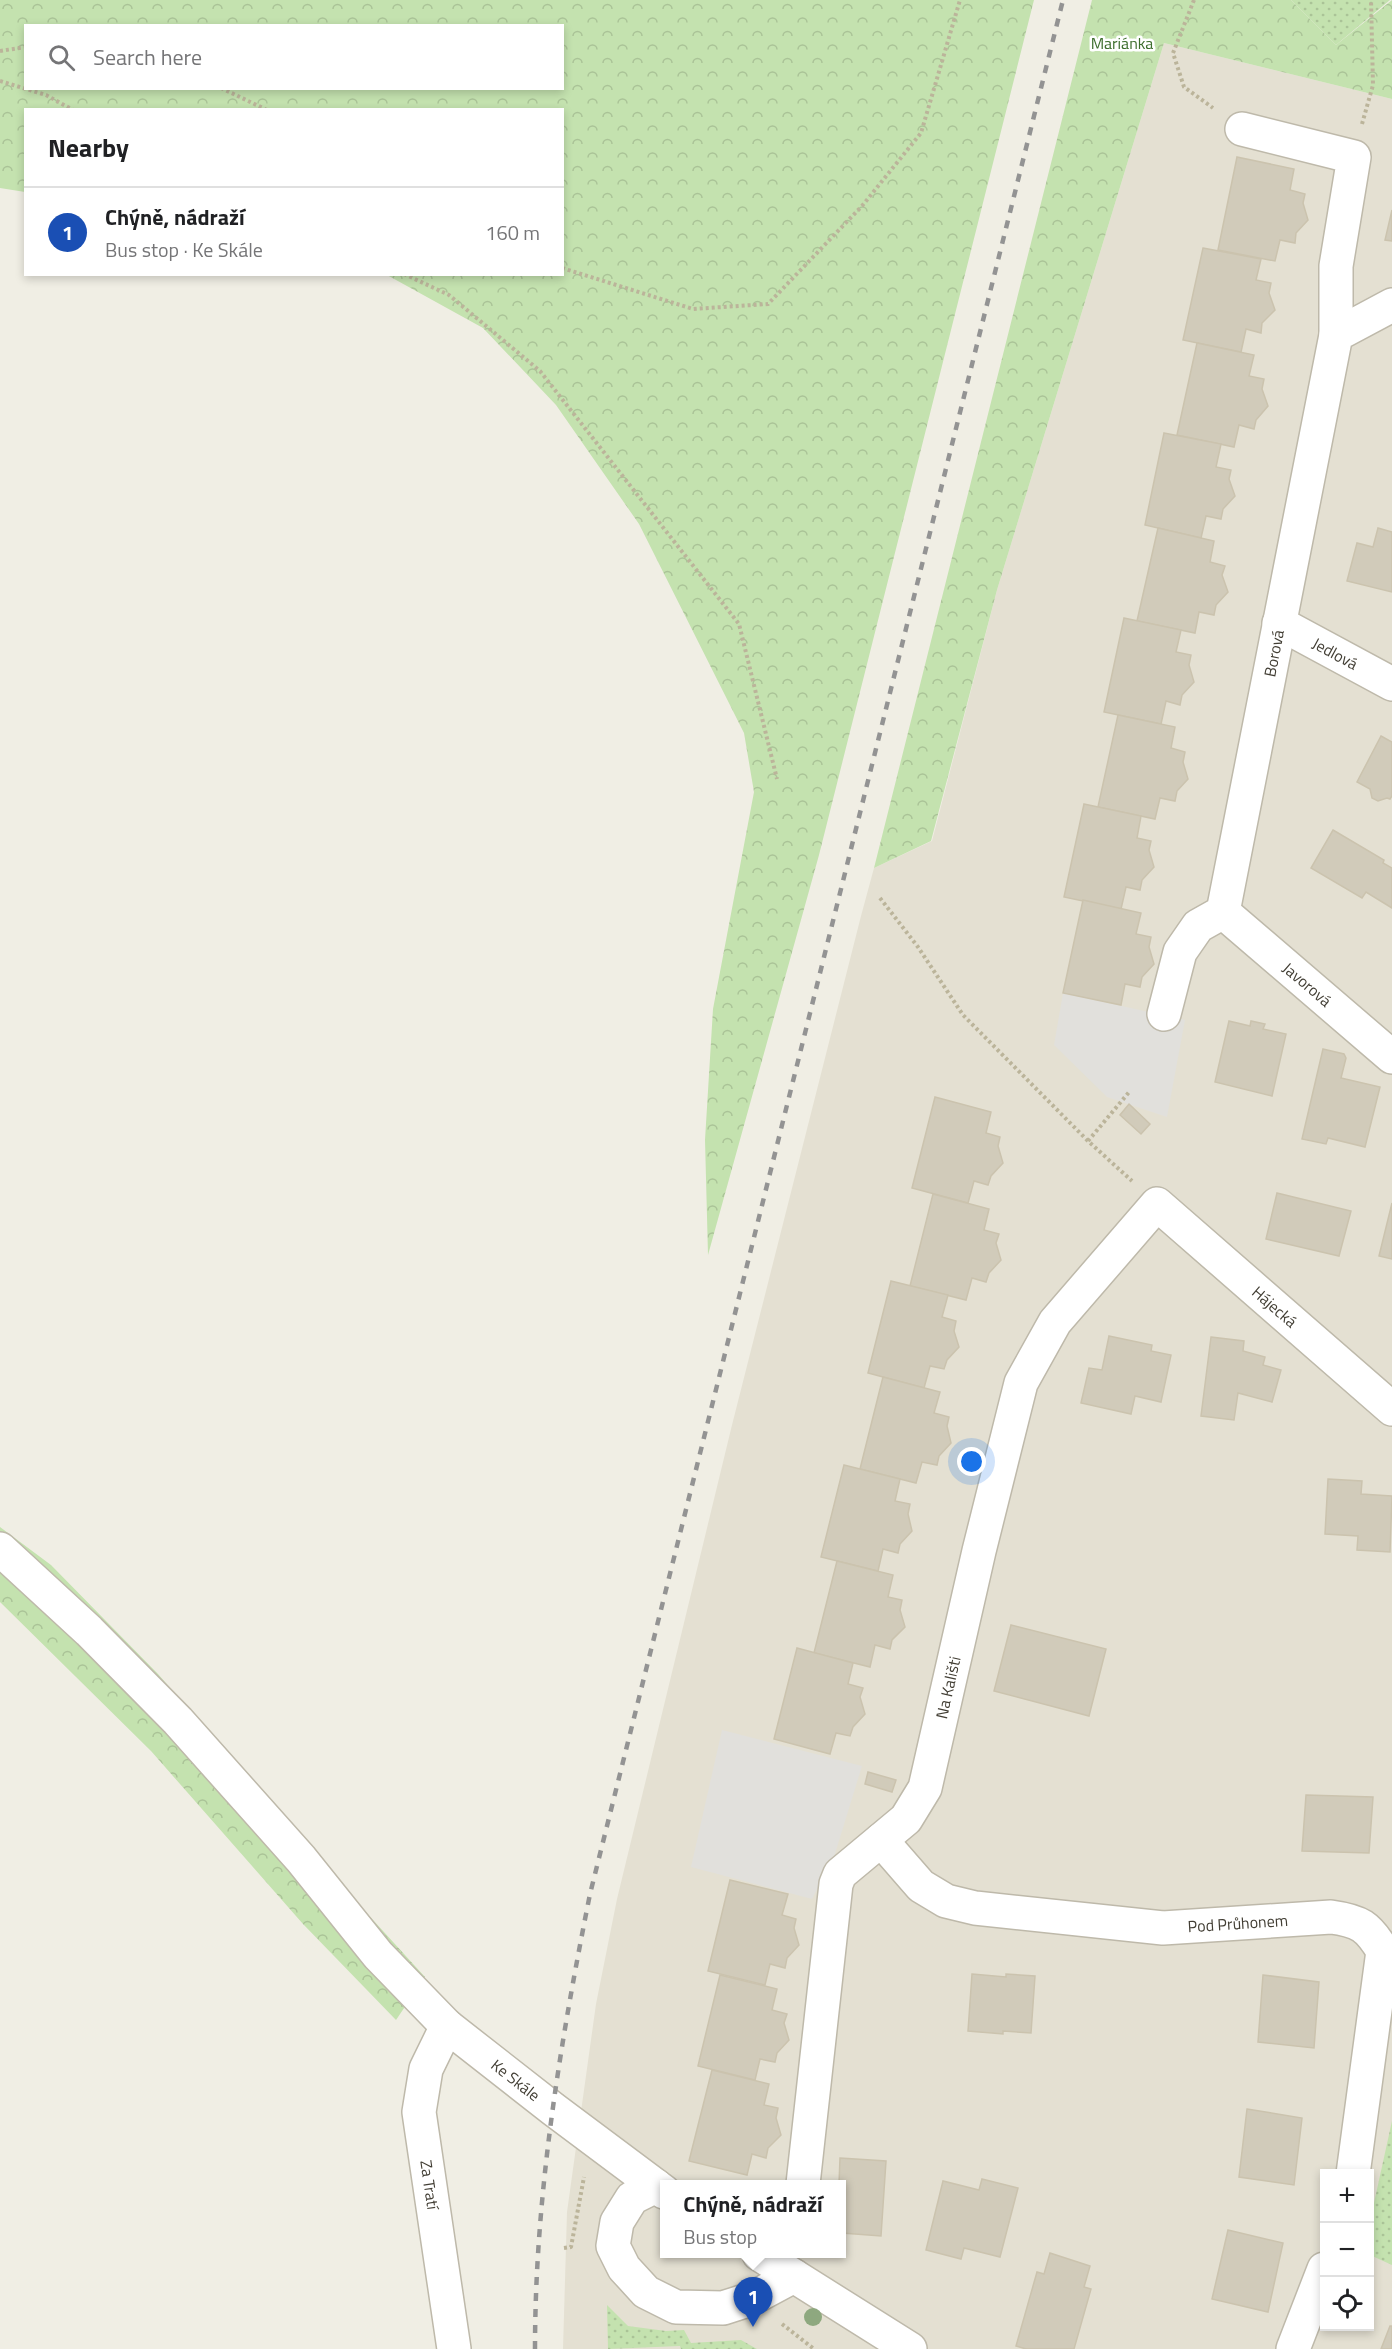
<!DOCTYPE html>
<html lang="en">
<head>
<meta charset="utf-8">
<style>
  :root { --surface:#fff; --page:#f6f6f6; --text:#202124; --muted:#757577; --line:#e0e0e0; --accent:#e85b23 }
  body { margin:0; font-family:"Titillium Web",sans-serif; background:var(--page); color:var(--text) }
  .controls { position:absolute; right:18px; bottom:18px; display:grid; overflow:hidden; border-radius:0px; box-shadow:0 3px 9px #0003 }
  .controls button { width:54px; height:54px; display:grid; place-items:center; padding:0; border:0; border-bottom:2px solid var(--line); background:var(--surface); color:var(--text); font:30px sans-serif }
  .you { position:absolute; left:972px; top:1462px; width:21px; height:21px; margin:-15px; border:4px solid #fff; border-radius:50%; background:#1a73e8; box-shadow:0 0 0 9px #1a73e833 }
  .badge { display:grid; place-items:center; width:39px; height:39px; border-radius:50%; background:var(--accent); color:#fff; font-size:20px; font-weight:700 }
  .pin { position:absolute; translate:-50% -50px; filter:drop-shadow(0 2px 3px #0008) }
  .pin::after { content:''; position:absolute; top:32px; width:21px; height:18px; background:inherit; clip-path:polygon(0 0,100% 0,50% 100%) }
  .popup { position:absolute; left:660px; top:2180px; width:186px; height:78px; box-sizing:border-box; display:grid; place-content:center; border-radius:0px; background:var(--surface); filter:drop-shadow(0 2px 4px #0005); font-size:20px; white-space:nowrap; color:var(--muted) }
  .popup b { font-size:22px; color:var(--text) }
  .popup::after { content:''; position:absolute; left:50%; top:100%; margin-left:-12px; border:12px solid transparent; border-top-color:var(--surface) }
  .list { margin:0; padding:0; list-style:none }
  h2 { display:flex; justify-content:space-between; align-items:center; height:78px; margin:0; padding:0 24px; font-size:26px }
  h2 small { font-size:20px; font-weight:400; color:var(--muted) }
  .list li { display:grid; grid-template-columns:39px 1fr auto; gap:18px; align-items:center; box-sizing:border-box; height:90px; padding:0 24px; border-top:2px solid var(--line) }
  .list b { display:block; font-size:22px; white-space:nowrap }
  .list p { margin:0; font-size:20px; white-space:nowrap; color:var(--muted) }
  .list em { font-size:20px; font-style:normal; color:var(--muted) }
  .icon { flex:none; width:33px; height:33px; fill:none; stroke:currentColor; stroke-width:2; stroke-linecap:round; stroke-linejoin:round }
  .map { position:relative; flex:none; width:1392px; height:2349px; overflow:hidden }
  .search { position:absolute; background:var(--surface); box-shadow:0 3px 9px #0003; left:24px; top:24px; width:540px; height:66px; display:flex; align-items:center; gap:15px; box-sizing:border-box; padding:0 21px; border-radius:0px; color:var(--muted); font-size:22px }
  .panel { position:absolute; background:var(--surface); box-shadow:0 3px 9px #0003; left:24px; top:108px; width:540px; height:168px; border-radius:0px }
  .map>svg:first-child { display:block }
  .residential { fill:#e4e0d2; fill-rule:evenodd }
  .grass { fill:url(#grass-dots) }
  .forest { fill:url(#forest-crowns); fill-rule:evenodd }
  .parking { fill:#e1e0dc }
  .building { fill:#d1cbba; stroke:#cbc3ae; stroke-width:1.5 }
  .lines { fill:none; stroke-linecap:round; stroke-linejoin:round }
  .minor-casing { stroke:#beb9aa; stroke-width:36 }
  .path { stroke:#bbb49a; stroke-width:4; stroke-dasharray:3 3; stroke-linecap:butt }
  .minor { stroke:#fff; stroke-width:33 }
  .rail { stroke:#939393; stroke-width:4.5; stroke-dasharray:8 8; stroke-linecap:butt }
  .tree { fill:#8ea87f }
  .labels { text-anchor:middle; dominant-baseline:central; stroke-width:5; stroke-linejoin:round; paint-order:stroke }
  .park-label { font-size:16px; fill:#3d6e2d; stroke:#fff }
  .street-label { font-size:16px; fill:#423e34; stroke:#fff }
</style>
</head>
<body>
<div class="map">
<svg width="1392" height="2349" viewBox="0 0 1392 2349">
  <defs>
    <pattern id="grass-dots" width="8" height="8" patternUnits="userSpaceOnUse" patternTransform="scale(1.5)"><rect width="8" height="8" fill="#c4e2af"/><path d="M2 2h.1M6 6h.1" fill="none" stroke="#aac397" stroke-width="1.8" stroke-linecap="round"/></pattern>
    <pattern id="forest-crowns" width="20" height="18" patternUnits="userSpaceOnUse" patternTransform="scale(1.5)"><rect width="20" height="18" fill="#c4e2af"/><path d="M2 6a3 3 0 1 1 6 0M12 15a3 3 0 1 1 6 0" fill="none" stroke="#aac397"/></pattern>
  </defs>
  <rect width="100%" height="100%" fill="#f0eee4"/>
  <path class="residential" d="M 1164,43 L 1392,99 L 1392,2349 L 563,2349 L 567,2212 L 596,2004 L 617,1899 L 732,1425 L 861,916 L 874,868 L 932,841 L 997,590 ZM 1324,2174 L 1370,2174 L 1370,2326 L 1324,2326 ZM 664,2184 L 842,2184 L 842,2254 L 664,2254 Z"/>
  <g class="grass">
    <path d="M 1291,0 L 1390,0 L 1336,45 Z"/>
    <path d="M 1392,2121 L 1392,2265 L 1370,2255 L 1370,2221 Z"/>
    <path d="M 607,2305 L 628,2326 L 666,2331 L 684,2330 L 691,2343 L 741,2340 L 757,2349 L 681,2349 L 680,2346 L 608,2349 Z"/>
  </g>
  <g class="forest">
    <path d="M 0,0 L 1034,0 L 819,855 L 708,1255 L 705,1140 L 713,1009 L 754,792 L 744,733 L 639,524 L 556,405 L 483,328 L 387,275 L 562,274 L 562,110 L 26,110 L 25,192 L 0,188 ZM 26,26 L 562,26 L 562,88 L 26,88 Z"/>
    <path d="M 1092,0 L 1291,0 L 1336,45 L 1392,0 L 1392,99 L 1164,43 L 997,590 L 931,841 L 874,868 Z"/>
    <path d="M 0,1527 L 51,1565 L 158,1674 L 352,1897 L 425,1977 L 396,2020 L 303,1924 L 151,1751 L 0,1602 Z"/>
  </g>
  <g class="parking">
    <path d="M 1063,993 L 1185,1020 L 1167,1117 L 1107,1097 L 1054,1045 Z"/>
    <path d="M 722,1730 L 862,1766 L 834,1857 L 812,1899 L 691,1867 Z"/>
  </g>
  <g class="building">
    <path d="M 1237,157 L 1294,169 L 1290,190 L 1305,194 L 1303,203 L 1308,220 L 1296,233 L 1295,243 L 1280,240 L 1275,261 L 1218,250 Z"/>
    <path d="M 1392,210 L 1392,241 L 1385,240 Z"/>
    <path d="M 1203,248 L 1261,259 L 1256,280 L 1271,283 L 1269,293 L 1275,310 L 1262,323 L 1261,333 L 1246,329 L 1241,352 L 1183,340 Z"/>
    <path d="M 1197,343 L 1254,355 L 1249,376 L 1264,379 L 1262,389 L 1268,406 L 1256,420 L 1254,429 L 1239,425 L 1234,447 L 1177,435 Z"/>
    <path d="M 1164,433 L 1221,444 L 1216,467 L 1231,470 L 1229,479 L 1235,496 L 1223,509 L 1221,519 L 1206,516 L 1201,538 L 1145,525 Z"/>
    <path d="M 1158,528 L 1214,541 L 1210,562 L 1225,566 L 1222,575 L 1228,592 L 1216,605 L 1214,615 L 1199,612 L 1195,633 L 1137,621 Z"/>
    <path d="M 1378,528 L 1392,532 L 1392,592 L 1347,581 L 1357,543 L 1373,547 Z"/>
    <path d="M 1124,618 L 1181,630 L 1176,652 L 1191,655 L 1189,665 L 1194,682 L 1182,695 L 1180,705 L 1166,701 L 1161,724 L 1104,712 Z"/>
    <path d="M 1118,715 L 1175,727 L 1171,748 L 1185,752 L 1183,762 L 1188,779 L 1177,791 L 1175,801 L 1160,798 L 1155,819 L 1098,807 Z"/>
    <path d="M 1381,736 L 1392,742 L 1392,796 L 1390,799 L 1387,798 L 1378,801 L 1372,798 L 1370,789 L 1357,782 Z"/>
    <path d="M 1084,804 L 1141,816 L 1137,838 L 1151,841 L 1149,850 L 1154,867 L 1142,880 L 1140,890 L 1126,887 L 1121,909 L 1064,897 Z"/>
    <path d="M 1333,830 L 1384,860 L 1383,863 L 1392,868 L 1392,908 L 1366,892 L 1362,898 L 1311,868 Z"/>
    <path d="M 1083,900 L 1141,913 L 1136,934 L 1151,937 L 1149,947 L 1154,964 L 1142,977 L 1140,987 L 1125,984 L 1121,1005 L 1063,993 Z"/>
    <path d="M 1229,1021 L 1250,1026 L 1251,1021 L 1265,1024 L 1263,1029 L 1286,1034 L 1272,1096 L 1215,1082 Z"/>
    <path d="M 1323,1049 L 1344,1054 L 1346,1058 L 1341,1078 L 1380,1087 L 1365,1147 L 1328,1138 L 1326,1144 L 1302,1139 Z"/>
    <path d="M 935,1097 L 991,1112 L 986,1133 L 1000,1137 L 998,1146 L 1003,1163 L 991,1176 L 988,1185 L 974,1181 L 968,1203 L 912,1188 Z"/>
    <path d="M 1129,1104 L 1150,1124 L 1141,1134 L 1120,1115 Z"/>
    <path d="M 1277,1193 L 1351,1211 L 1339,1256 L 1266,1239 Z"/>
    <path d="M 933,1194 L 989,1209 L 984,1230 L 999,1234 L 996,1243 L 1001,1260 L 989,1273 L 986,1282 L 972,1278 L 966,1300 L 910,1286 Z"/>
    <path d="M 1392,1203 L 1392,1259 L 1379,1256 Z"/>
    <path d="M 891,1281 L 948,1295 L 942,1317 L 956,1321 L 954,1331 L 959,1347 L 947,1360 L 944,1369 L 930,1366 L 924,1388 L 868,1373 Z"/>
    <path d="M 1109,1336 L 1152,1345 L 1151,1351 L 1171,1355 L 1161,1402 L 1135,1396 L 1131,1414 L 1081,1403 L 1089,1368 L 1102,1370 Z"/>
    <path d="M 1211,1337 L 1244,1341 L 1243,1351 L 1265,1357 L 1263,1365 L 1281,1370 L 1272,1402 L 1238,1393 L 1234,1420 L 1201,1416 Z"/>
    <path d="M 883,1377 L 940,1392 L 934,1413 L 949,1417 L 947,1426 L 951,1443 L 939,1456 L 937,1465 L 922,1462 L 916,1483 L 860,1469 Z"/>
    <path d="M 844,1465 L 900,1479 L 895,1501 L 910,1504 L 908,1514 L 912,1531 L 900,1544 L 898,1553 L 883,1549 L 878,1571 L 821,1557 Z"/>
    <path d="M 1328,1479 L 1362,1481 L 1361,1494 L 1392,1496 L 1390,1552 L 1357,1550 L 1358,1536 L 1325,1534 Z"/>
    <path d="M 837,1561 L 893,1575 L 888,1597 L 902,1600 L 900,1610 L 905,1627 L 892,1640 L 890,1649 L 875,1645 L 870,1667 L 814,1653 Z"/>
    <path d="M 1011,1625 L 1106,1649 L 1089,1716 L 994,1691 Z"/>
    <path d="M 797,1648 L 853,1663 L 848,1684 L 863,1688 L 860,1697 L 865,1714 L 853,1727 L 850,1736 L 836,1733 L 830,1754 L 774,1739 Z"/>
    <path d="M 868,1772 L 896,1780 L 892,1792 L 865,1784 Z"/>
    <path d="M 1306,1795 L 1373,1797 L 1369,1853 L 1302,1851 Z"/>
    <path d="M 730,1880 L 788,1894 L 782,1915 L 796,1919 L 794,1928 L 799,1945 L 787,1958 L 785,1968 L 770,1964 L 765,1985 L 708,1971 Z"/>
    <path d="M 972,1974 L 1006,1977 L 1006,1974 L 1035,1976 L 1031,2033 L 1003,2031 L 1003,2034 L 968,2031 Z"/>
    <path d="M 720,1975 L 777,1989 L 772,2010 L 787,2014 L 784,2023 L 789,2040 L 777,2053 L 775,2062 L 760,2059 L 755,2080 L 698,2066 Z"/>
    <path d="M 1263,1975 L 1319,1982 L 1314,2048 L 1258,2042 Z"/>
    <path d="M 712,2070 L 769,2084 L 764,2105 L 778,2108 L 776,2118 L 781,2135 L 768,2148 L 766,2158 L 752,2154 L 747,2175 L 689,2161 Z"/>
    <path d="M 1247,2109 L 1302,2118 L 1294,2185 L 1239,2177 Z"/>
    <path d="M 840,2158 L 886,2161 L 881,2236 L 842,2233 L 842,2184 L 839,2184 Z"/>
    <path d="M 982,2179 L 1018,2188 L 1000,2257 L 964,2248 L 961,2259 L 926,2250 L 943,2181 L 979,2190 Z"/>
    <path d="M 1228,2230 L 1283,2243 L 1268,2312 L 1212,2299 Z"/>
    <path d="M 1050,2253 L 1090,2266 L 1084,2287 L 1091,2289 L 1074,2349 L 1026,2349 L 1016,2346 L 1037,2272 L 1044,2274 Z"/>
    <path d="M 1390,2326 L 1392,2326 L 1392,2349 L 1381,2349 Z"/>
  </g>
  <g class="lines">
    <g class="minor-casing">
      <g id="minor">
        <path d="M 1242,129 L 1354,157 L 1336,266 L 1336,335"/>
        <path id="s1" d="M 1279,623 L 1392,684"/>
        <path id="s2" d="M 1223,912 L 1392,1057"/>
        <path id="s3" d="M 1164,1014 L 1180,952 L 1198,926 L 1223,912 L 1336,335 L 1392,305"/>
        <path id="s4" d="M 0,1549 L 89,1631 L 178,1721 L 301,1859 L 378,1955 L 447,2026 L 553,2109 L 664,2192"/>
        <path id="s5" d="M 881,1840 L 921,1886 L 946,1901 L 975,1908 L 1163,1928 L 1331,1917 C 1360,1921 1368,1926 1383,1951 L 1353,2174"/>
        <path id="s6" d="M 447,2026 L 426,2069 L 419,2112 L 454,2349"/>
        <path id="s7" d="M 803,2184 L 836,1884 L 840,1874 L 906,1819 L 925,1788 L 979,1551 L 1021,1383 L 1055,1322 L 1157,1204 L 1392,1409"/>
        <path d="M 656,2186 L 632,2198 L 617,2222 L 613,2246 L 624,2268 L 646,2292 L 676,2307 L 723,2308 L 751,2299 L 794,2276"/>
        <path d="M 759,2254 L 910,2349"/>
        <path d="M 1293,2349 L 1324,2269"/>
      </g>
    </g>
    <g class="path">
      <path d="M 1194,0 L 1173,53 L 1184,87 L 1213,108"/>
      <path d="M 0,51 L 26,47"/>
      <path d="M 0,81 L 46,95 L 73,110"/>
      <path d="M 221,88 L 267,110"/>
      <path d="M 1362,124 L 1373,85 L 1371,0"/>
      <path d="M 562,268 L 693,309 L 768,304 L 862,206 L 921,133 L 960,0"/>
      <path d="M 404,274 L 449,295 L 540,371 L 739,624 L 777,779"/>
      <path d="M 880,898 L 918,947 L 963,1015 L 1088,1141 L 1132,1181"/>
      <path d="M 1088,1141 L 1130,1091"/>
      <path d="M 564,2248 L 571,2247 L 584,2177"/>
      <path d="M 782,2324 L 814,2349"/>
    </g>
    <use href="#minor" class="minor"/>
    <path class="rail" d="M 535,2349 C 535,2195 560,2044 590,1894 L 1063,0"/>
  </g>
  <circle class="tree" cx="813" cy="2317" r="9"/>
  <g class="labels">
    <g class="park-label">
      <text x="1122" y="43">Mariánka</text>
    </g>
    <g class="street-label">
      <text stroke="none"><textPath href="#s3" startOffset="388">Borová</textPath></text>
      <text stroke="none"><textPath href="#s1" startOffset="64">Jedlová</textPath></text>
      <text stroke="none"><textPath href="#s2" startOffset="111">Javorová</textPath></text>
      <text stroke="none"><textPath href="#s7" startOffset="1233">Hájecká</textPath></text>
      <text stroke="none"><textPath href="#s7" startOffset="538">Na Kališti</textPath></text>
      <text stroke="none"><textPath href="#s5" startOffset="384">Pod Průhonem</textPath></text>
      <text stroke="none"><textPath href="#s4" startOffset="742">Ke Skále</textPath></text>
      <text stroke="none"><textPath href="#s6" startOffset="165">Za Tratí</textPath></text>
    </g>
  </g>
</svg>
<div class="controls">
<button>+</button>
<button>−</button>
<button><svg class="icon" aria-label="locate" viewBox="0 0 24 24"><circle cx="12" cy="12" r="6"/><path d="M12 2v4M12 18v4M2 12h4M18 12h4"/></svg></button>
</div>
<div class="you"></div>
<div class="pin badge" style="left:753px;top:2327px;background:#1a4fb4">1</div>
<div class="popup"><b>Chýně, nádraží</b>Bus stop</div>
<div class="search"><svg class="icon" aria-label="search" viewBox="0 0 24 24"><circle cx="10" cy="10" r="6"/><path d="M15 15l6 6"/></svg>Search here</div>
<section class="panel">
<h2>Nearby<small></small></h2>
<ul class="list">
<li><span class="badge" style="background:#1a4fb4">1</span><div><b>Chýně, nádraží</b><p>Bus stop · Ke Skále</p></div><em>160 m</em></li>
</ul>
</section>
</div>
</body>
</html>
